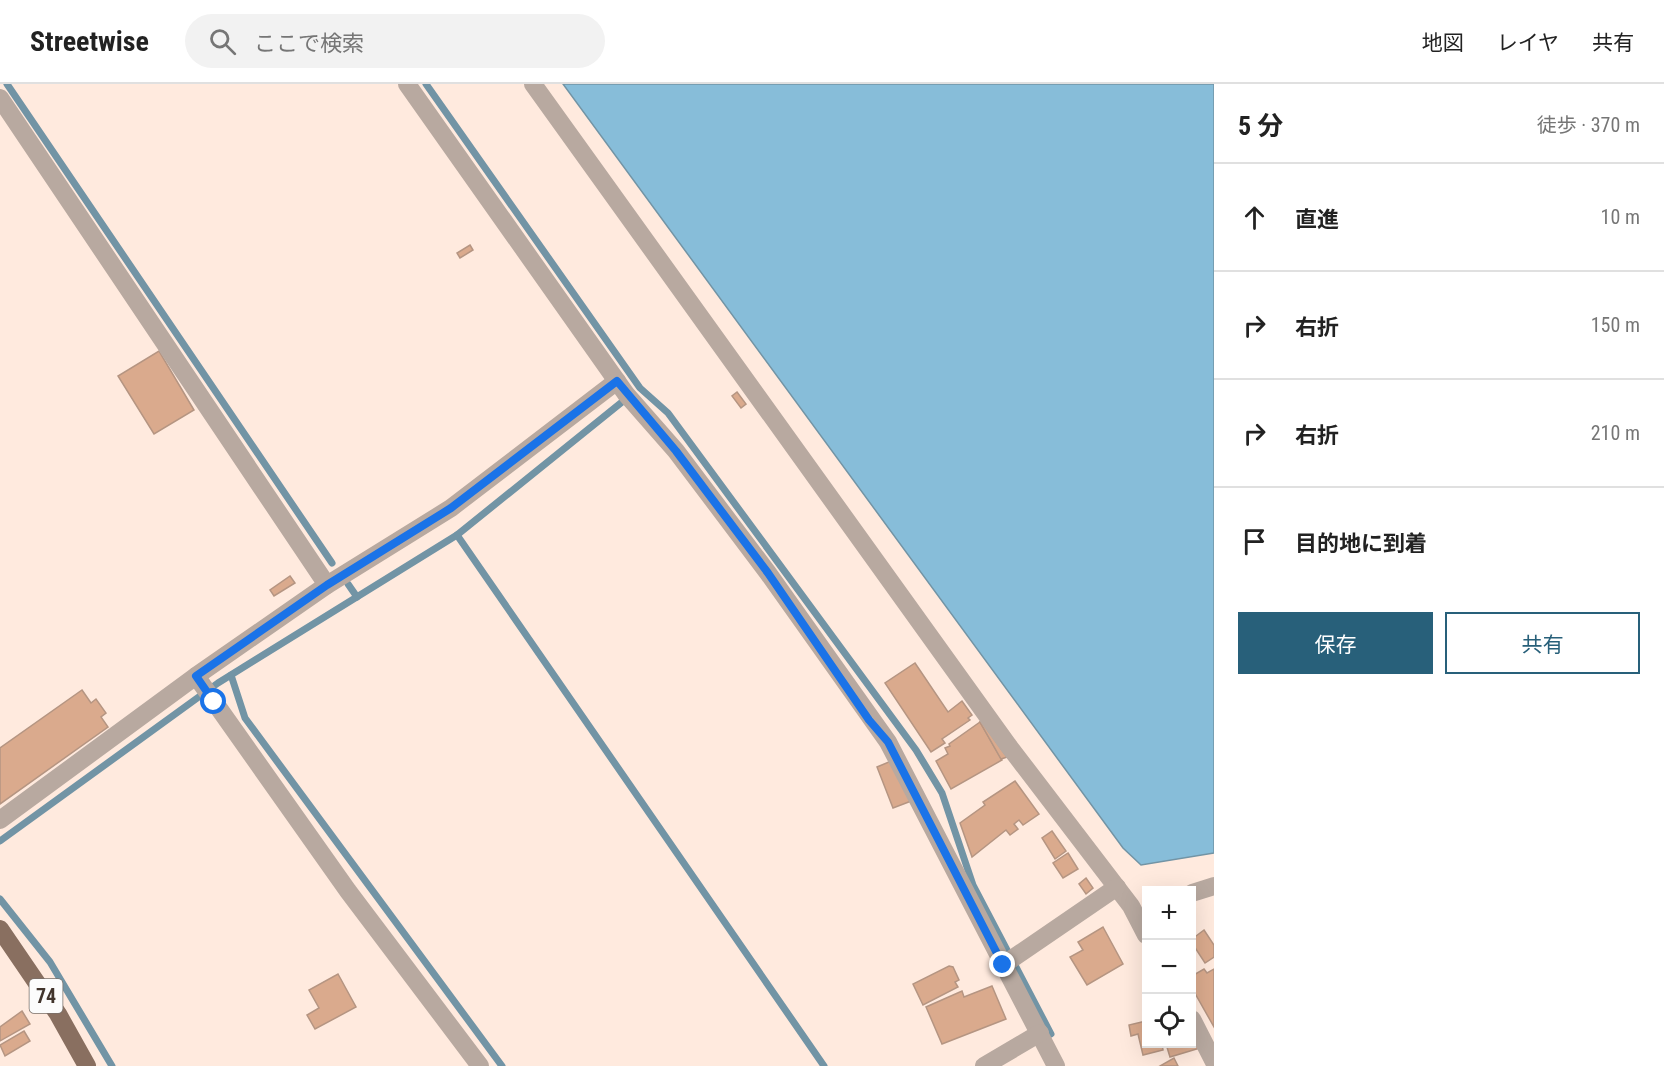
<!DOCTYPE html>
<html lang="ja">
<head>
<meta charset="utf-8">
<style>
  :root { --surface:#fff; --page:#f2f2f2; --text:#222; --muted:#767676; --line:#e0e0e0; --accent:#28607a }
  body { margin:0; font-family:"Roboto Condensed","Noto Sans JP",sans-serif; background:var(--page); color:var(--text) }
  .controls { position:absolute; right:18px; bottom:18px; display:grid; overflow:hidden; border-radius:0px; box-shadow:0 6px 24px #0002 }
  .controls button { width:54px; height:54px; display:grid; place-items:center; padding:0; border:0; border-bottom:2px solid var(--line); background:var(--surface); color:var(--text); font:30px sans-serif }
  .stop { position:absolute; width:18px; height:18px; margin:-14px; border:4px solid #1a73e8; border-radius:50%; background:#fff }
  .stop.end { background:#1a73e8; border-color:#fff; box-shadow:0 2px 6px #0008 }
  .list { margin:0; padding:0; list-style:none }
  h2 { display:flex; justify-content:space-between; align-items:center; height:78px; margin:0; padding:0 24px; font-size:26px }
  h2 small { font-size:20px; font-weight:400; color:var(--muted) }
  .list li { display:grid; grid-template-columns:39px 1fr auto; gap:18px; align-items:center; box-sizing:border-box; height:108px; padding:0 24px; border-top:2px solid var(--line) }
  .list b { display:block; font-size:22px; white-space:nowrap }
  .list em { font-size:20px; font-style:normal; color:var(--muted) }
  .actions { display:flex; gap:12px; padding:18px 24px }
  .actions a { flex:1; padding:14px 0; border:2px solid var(--accent); border-radius:0px; text-align:center; font-size:21px; color:var(--accent) }
  .actions .main { background:var(--accent); color:#fff }
  .icon { flex:none; width:33px; height:33px; fill:none; stroke:currentColor; stroke-width:2; stroke-linecap:round; stroke-linejoin:round }
  .map { position:relative; flex:none; width:1214px; height:982px; overflow:hidden }
  header { display:flex; align-items:center; gap:36px; box-sizing:border-box; height:84px; padding:0 30px; background:var(--surface); border-bottom:2px solid var(--line) }
  header strong { font-size:28px }
  nav { display:flex; gap:33px; margin-inline-start:auto; font-size:21px }
  .search { width:420px; height:54px; background:var(--page); display:flex; align-items:center; gap:15px; box-sizing:border-box; padding:0 21px; border-radius:33px; color:var(--muted); font-size:22px }
  main { display:flex }
  aside { flex:1; background:var(--surface) }
  .map>svg:first-child { display:block }
  .water { fill:#87bdd9; stroke:#7294a5; stroke-width:1.5 }
  .lines { fill:none; stroke-linecap:round; stroke-linejoin:round }
  .stream { stroke:#7294a5; stroke-width:7 }
  .building { fill:#daaa8d; stroke:#b59582; stroke-width:1.5 }
  .minor { stroke:#b8a9a0; stroke-width:18 }
  .major { stroke:#896f60; stroke-width:18 }
  .route { stroke:#1a73e8; stroke-width:8 }
  .labels { text-anchor:middle; dominant-baseline:central; stroke-width:6; stroke-linejoin:round; paint-order:stroke }
  .shield { fill:#fcfcfc; stroke:#79706a; stroke-width:1.5 }
  .shield-label { font-size:20px; font-weight:bold; fill:#41342c }
</style>
</head>
<body>
<header>
<strong>Streetwise</strong>
<div class="search"><svg class="icon" aria-label="search" viewBox="0 0 24 24"><circle cx="10" cy="10" r="6"/><path d="M15 15l6 6"/></svg>ここで検索</div>
<nav><a>地図</a><a>レイヤ</a><a>共有</a></nav>
</header>
<main>
<div class="map">
<svg width="1214" height="982" viewBox="0 0 1214 982">
  <rect width="100%" height="100%" fill="#ffeade"/>
  <path class="water" d="M 563,0 L 1214,0 L 1214,769 L 1141,781 L 1123,764 Z"/>
  <g class="lines">
    <g class="stream">
      <path d="M 7,0 L 332,479"/>
      <path d="M 426,0 L 640,304 L 668,329 L 916,666 L 942,709 L 973,801 L 1051,950"/>
      <path d="M 457,451 L 824,982"/>
      <path d="M 348,500 L 357,513"/>
      <path d="M 231,591 L 245,634 L 502,982"/>
      <path d="M 0,757 L 218,599 L 457,451 L 627,314"/>
      <path d="M 0,815 L 50,878 L 112,982"/>
    </g>
  </g>
  <g class="building">
    <path d="M 470,161 L 473,166 L 460,174 L 457,169 Z"/>
    <path d="M 159,267 L 194,326 L 154,350 L 118,292 Z"/>
    <path d="M 737,308 L 746,320 L 741,324 L 732,312 Z"/>
    <path d="M 290,492 L 295,499 L 274,512 L 270,506 Z"/>
    <path d="M 915,579 L 948,628 L 962,617 L 972,631 L 968,634 L 970,636 L 942,655 L 945,659 L 931,668 L 885,599 Z"/>
    <path d="M 82,606 L 91,619 L 96,615 L 106,629 L 101,633 L 108,643 L 0,720 L 0,664 Z"/>
    <path d="M 980,638 L 1002,676 L 951,705 L 936,677 L 948,670 L 945,664 L 950,662 L 949,660 Z"/>
    <path d="M 980,638 L 982,638 L 1007,673 L 1001,675 Z"/>
    <path d="M 896,675 L 919,714 L 893,724 L 877,683 Z"/>
    <path d="M 1015,697 L 1039,730 L 1023,741 L 1019,736 L 1014,740 L 1018,745 L 1010,751 L 1006,746 L 972,773 L 960,739 L 985,721 L 983,718 Z"/>
    <path d="M 1052,747 L 1066,767 L 1055,775 L 1042,754 Z"/>
    <path d="M 1068,769 L 1078,785 L 1063,794 L 1053,779 Z"/>
    <path d="M 1086,794 L 1093,804 L 1086,810 L 1079,800 Z"/>
    <path d="M 1103,843 L 1123,880 L 1087,901 L 1070,873 L 1083,866 L 1078,858 Z"/>
    <path d="M 1204,846 L 1214,861 L 1214,873 L 1205,879 L 1192,859 L 1192,855 Z"/>
    <path d="M 949,882 L 953,883 L 959,896 L 955,898 L 958,903 L 923,921 L 913,900 Z"/>
    <path d="M 1204,885 L 1207,889 L 1214,885 L 1214,943 L 1192,904 L 1192,892 Z"/>
    <path d="M 338,890 L 356,923 L 315,945 L 307,931 L 319,924 L 309,906 Z"/>
    <path d="M 992,902 L 1006,935 L 942,960 L 926,923 L 962,907 L 964,913 Z"/>
    <path d="M 22,927 L 30,940 L 0,957 L 0,943 Z"/>
    <path d="M 1146,937 L 1146,960 L 1162,960 L 1163,966 L 1143,971 L 1138,950 L 1131,952 L 1129,941 Z"/>
    <path d="M 1192,938 L 1200,964 L 1170,973 L 1166,960 L 1192,960 Z"/>
    <path d="M 24,947 L 30,957 L 5,972 L 0,961 Z"/>
    <path d="M 1174,974 L 1178,982 L 1160,982 Z"/>
  </g>
  <g class="lines">
    <g class="minor">
      <path d="M 407,0 L 626,310 L 676,367 L 768,489 L 888,658 L 1056,982"/>
      <path d="M 533,0 L 1008,661 L 1131,822 L 1146,851"/>
      <path d="M 0,14 L 327,501"/>
      <path d="M 196,592 L 348,807 L 480,982"/>
      <path d="M 0,736 L 196,592 L 327,501 L 451,424 L 617,297"/>
      <path d="M 1192,809 L 1214,802"/>
      <path d="M 1003,881 L 1117,803"/>
      <path d="M 1192,935 L 1214,978"/>
      <path d="M 984,982 L 1040,949"/>
    </g>
    <path class="major" d="M 0,845 L 58,930 L 87,982"/>
  </g>
  <g class="lines">
    <path class="route" d="M 214,618 L 196,592 L 327,501 L 451,424 L 617,297 L 676,367 L 768,489 L 869,636 L 888,658 L 1003,881"/>
  </g>
  <g class="labels">
    <rect class="shield" x="29.5" y="895" width="33" height="34" rx="4.5"/>
    <g class="shield-label">
      <text x="46" y="912">74</text>
    </g>
  </g>
</svg>
<div class="controls">
<button>+</button>
<button>−</button>
<button><svg class="icon" aria-label="locate" viewBox="0 0 24 24"><circle cx="12" cy="12" r="6"/><path d="M12 2v4M12 18v4M2 12h4M18 12h4"/></svg></button>
</div>
<div class="stop" style="left:214px;top:618px"></div>
<div class="stop end" style="left:1003px;top:881px"></div>
</div>
<aside>
<h2>5 分<small>徒歩 · 370 m</small></h2>
<ul class="list">
<li><svg class="icon" aria-label="ahead" viewBox="0 0 24 24"><path d="M12 20V5M6 11l6-6 6 6"/></svg><div><b>直進</b></div><em>10 m</em></li>
<li><svg class="icon" aria-label="right" viewBox="0 0 24 24"><path d="M7 20v-9h11M14 6l5 5-5 5"/></svg><div><b>右折</b></div><em>150 m</em></li>
<li><svg class="icon" aria-label="right" viewBox="0 0 24 24"><path d="M7 20v-9h11M14 6l5 5-5 5"/></svg><div><b>右折</b></div><em>210 m</em></li>
<li><svg class="icon" aria-label="arrive" viewBox="0 0 24 24"><path d="M6 21V4h12l-3 4 3 4H6"/></svg><div><b>目的地に到着</b></div></li>
</ul>
<div class="actions"><a class="main">保存</a><a>共有</a></div>
</aside>
</main>
</body>
</html>
